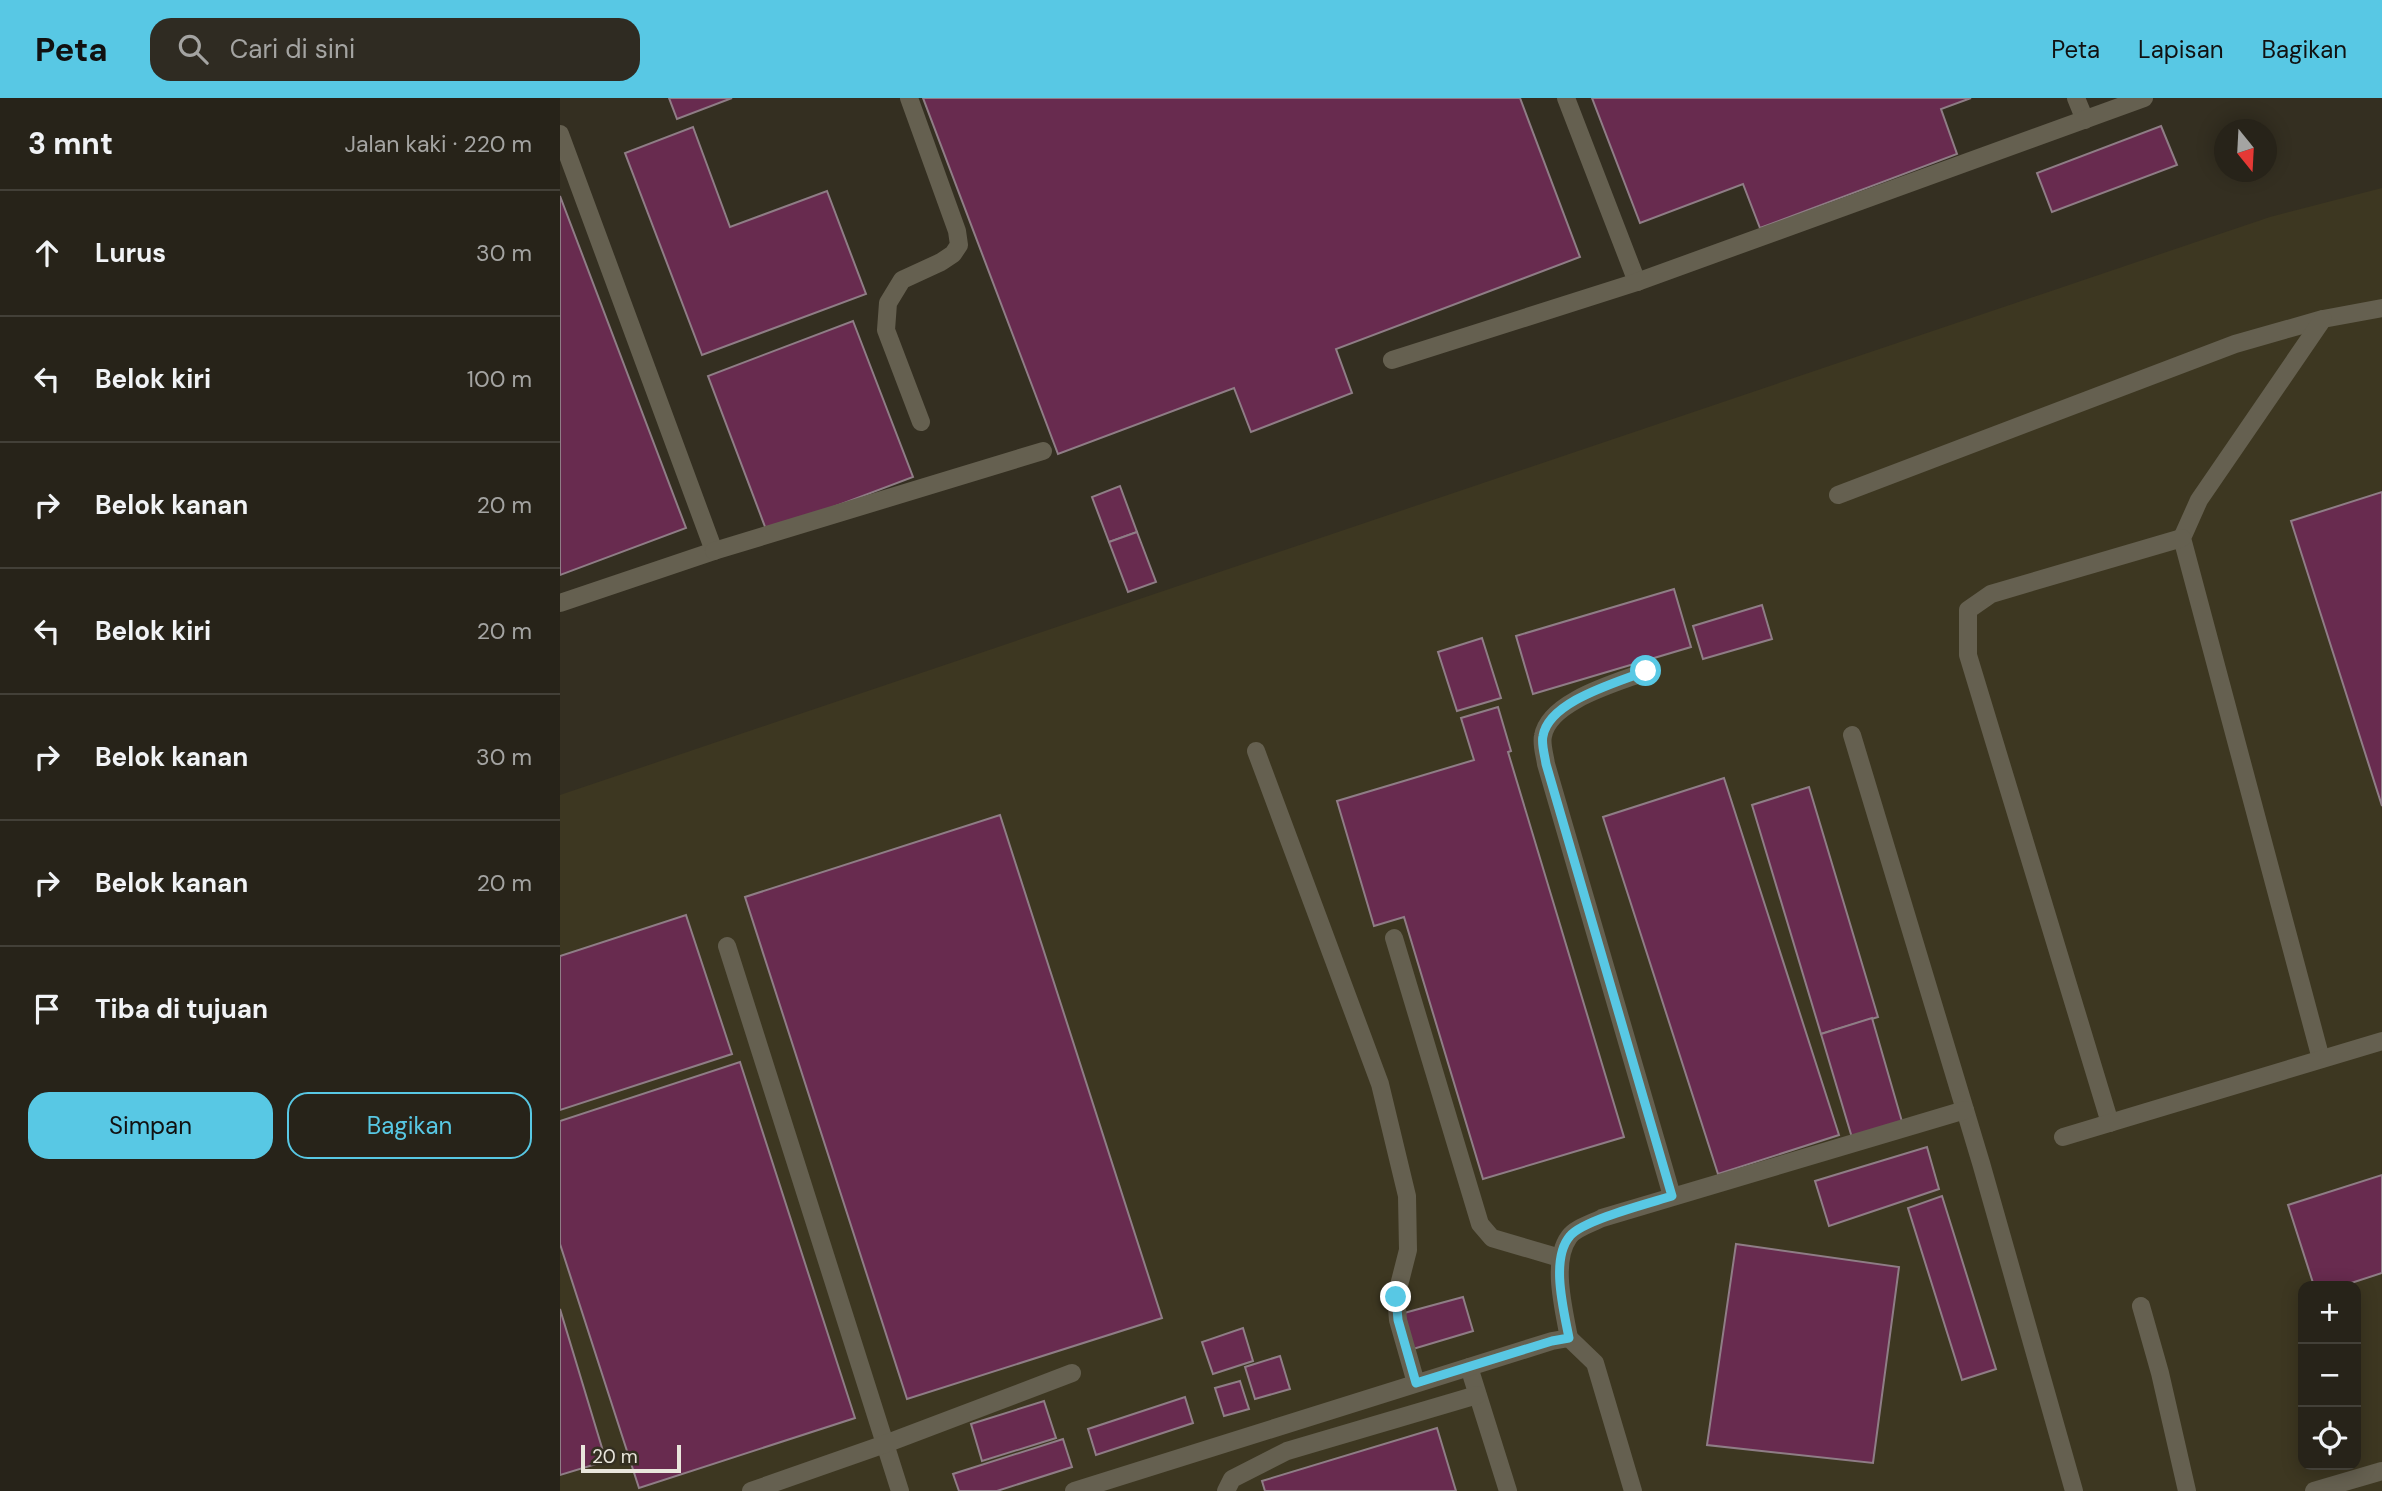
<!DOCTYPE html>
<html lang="id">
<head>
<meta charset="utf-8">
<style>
  :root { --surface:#272319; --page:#2f2b22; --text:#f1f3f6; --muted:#a4a4a2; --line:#434038; --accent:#58c8e4 }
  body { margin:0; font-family:"DM Sans",sans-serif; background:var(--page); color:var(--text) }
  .controls { position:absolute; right:21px; bottom:21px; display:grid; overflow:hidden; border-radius:14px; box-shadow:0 4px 18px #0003 }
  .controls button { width:63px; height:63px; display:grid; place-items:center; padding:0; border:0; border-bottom:2px solid var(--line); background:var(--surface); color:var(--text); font:35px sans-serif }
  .compass { position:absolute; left:1654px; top:21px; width:63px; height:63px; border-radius:50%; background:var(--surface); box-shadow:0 4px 18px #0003; rotate:162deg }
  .scale { position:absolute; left:21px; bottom:18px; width:100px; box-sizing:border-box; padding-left:7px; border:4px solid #e9e6dc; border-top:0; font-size:19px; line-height:24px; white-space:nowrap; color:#e9e6dc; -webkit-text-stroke:5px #342f21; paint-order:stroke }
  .stop { position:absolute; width:21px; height:21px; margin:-16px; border:5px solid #58c8e4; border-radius:50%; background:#fff }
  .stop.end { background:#58c8e4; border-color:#fff; box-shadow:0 2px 7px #0008 }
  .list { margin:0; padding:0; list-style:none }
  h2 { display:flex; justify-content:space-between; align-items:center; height:91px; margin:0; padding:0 28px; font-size:30px }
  h2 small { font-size:23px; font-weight:400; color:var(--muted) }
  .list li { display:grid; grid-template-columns:46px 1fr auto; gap:21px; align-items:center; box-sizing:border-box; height:126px; padding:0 28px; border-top:2px solid var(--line) }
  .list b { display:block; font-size:26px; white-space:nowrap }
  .list em { font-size:23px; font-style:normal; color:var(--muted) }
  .actions { display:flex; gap:14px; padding:21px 28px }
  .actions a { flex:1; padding:16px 0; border:2px solid var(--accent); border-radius:21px; text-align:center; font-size:24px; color:var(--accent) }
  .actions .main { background:var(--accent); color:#111 }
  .icon { flex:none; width:38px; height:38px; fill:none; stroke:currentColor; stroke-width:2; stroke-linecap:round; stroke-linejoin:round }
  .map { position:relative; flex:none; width:1822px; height:1393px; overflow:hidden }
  header { display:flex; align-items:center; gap:42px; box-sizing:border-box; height:98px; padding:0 35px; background:var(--accent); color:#111 }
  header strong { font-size:33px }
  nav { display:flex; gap:38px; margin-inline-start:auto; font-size:24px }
  .search { width:490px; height:63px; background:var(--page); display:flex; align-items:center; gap:18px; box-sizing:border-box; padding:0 24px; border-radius:21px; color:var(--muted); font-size:26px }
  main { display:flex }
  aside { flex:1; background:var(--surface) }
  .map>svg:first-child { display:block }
  .built { fill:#3d3721; fill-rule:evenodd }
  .building { fill:#682b4f; stroke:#8f7d86; stroke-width:2 }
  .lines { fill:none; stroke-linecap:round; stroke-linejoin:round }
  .lane { stroke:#656050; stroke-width:18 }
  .route { stroke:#58c8e4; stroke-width:9 }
</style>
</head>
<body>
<header>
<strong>Peta</strong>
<div class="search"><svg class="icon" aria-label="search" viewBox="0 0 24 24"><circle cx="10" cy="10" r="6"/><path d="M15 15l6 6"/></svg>Cari di sini</div>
<nav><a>Peta</a><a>Lapisan</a><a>Bagikan</a></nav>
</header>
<main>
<aside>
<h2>3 mnt<small>Jalan kaki · 220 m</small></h2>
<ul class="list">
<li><svg class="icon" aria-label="ahead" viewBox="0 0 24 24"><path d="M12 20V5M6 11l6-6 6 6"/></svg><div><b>Lurus</b></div><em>30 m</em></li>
<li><svg class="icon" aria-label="left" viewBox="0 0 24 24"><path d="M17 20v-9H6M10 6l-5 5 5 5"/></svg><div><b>Belok kiri</b></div><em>100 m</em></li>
<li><svg class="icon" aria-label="right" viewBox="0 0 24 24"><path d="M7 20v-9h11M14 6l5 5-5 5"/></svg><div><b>Belok kanan</b></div><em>20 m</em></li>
<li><svg class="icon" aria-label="left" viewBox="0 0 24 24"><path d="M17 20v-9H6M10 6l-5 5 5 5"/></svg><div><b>Belok kiri</b></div><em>20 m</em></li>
<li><svg class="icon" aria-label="right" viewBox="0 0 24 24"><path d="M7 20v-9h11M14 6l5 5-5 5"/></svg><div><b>Belok kanan</b></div><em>30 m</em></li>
<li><svg class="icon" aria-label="right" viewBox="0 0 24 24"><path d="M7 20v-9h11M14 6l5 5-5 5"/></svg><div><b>Belok kanan</b></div><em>20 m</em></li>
<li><svg class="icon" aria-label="arrive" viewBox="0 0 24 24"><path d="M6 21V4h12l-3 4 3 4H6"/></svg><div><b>Tiba di tujuan</b></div></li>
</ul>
<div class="actions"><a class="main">Simpan</a><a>Bagikan</a></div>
</aside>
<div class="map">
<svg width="1822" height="1393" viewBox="0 0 1822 1393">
  <rect width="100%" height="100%" fill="#342f21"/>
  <path class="built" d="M 1822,90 L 1822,1393 L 0,1393 L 0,697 L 1710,119 ZM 1743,1188 L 1796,1188 L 1796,1367 L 1743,1367 Z"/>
  <g class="building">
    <path d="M 109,0 L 172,0 L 117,21 Z"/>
    <path d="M 363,0 L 960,0 L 1020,159 L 776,251 L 792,295 L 691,334 L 674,290 L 498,356 Z"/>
    <path d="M 1032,0 L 1411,0 L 1381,11 L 1397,56 L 1200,130 L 1183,86 L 1080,125 Z"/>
    <path d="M 1601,28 L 1617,67 L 1492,114 L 1477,75 Z"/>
    <path d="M 133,29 L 170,129 L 267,93 L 306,196 L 142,257 L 65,55 Z"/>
    <path d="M 0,98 L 126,430 L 0,477 Z"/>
    <path d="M 293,223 L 353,379 L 207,434 L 148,278 Z"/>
    <path d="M 560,388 L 577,434 L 549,444 L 532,399 Z"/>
    <path d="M 1822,394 L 1822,708 L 1731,423 Z"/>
    <path d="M 577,434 L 596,484 L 568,494 L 549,444 Z"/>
    <path d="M 1114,491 L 1131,549 L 973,596 L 956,538 Z"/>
    <path d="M 1202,507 L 1212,541 L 1143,561 L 1133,528 Z"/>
    <path d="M 922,540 L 941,600 L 897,613 L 878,554 Z"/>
    <path d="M 938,609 L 951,653 L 948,654 L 1064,1039 L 923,1081 L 844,819 L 814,828 L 777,703 L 914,662 L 901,620 Z"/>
    <path d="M 1164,680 L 1279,1037 L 1158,1076 L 1043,719 Z"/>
    <path d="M 1249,689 L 1318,919 L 1261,936 L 1192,707 Z"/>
    <path d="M 440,717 L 602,1220 L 347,1301 L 185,799 Z"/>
    <path d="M 126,817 L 172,956 L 0,1012 L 0,858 Z"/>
    <path d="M 1312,920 L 1343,1027 L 1293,1043 L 1261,936 Z"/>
    <path d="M 180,964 L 295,1320 L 79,1390 L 0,1146 L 0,1023 Z"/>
    <path d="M 1367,1049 L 1379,1091 L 1269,1128 L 1255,1083 Z"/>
    <path d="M 1822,1077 L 1822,1175 L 1782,1188 L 1754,1188 L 1728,1107 Z"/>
    <path d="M 1382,1098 L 1436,1271 L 1402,1282 L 1348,1110 Z"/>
    <path d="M 1176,1146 L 1339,1169 L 1313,1365 L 1147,1347 Z"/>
    <path d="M 903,1199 L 913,1233 L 853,1251 L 844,1215 Z"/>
    <path d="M 0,1211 L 46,1363 L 0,1377 Z"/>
    <path d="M 683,1230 L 693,1263 L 653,1276 L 642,1244 Z"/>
    <path d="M 720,1258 L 730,1291 L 695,1301 L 685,1269 Z"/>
    <path d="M 680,1283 L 689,1311 L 664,1318 L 655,1290 Z"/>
    <path d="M 625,1299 L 633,1325 L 536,1357 L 528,1331 Z"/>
    <path d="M 484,1303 L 496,1340 L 422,1363 L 411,1326 Z"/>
    <path d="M 877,1330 L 896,1393 L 705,1393 L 702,1383 Z"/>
    <path d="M 503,1341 L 512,1369 L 437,1393 L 399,1393 L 393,1376 Z"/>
  </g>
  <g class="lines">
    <g class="lane">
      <path d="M 349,0 L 397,133 L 399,147 L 393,156 L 381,164 L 342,182 L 328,205 L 326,232 L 361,324"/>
      <path d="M 1006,0 L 1077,184"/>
      <path d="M 1516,0 L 1525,22"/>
      <path d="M 0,36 L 154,453 L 0,505"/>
      <path d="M 832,262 L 1077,184 L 1584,0"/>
      <path d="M 1278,397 L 1675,246 L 1763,221 L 1822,210"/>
      <path d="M 154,453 L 483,353"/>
      <path d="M 1085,574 C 1056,585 989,603 983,638 C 981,646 985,658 986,666 L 1112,1098"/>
      <path d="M 1292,637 L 1421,1065 L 1514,1393"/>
      <path d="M 696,653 L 820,986 L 847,1098 L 848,1152 L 836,1199 L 838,1222 L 856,1285"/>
      <path d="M 834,840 L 920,1126 L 932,1140 L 1000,1160"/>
      <path d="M 167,848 L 340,1393"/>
      <path d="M 1761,961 L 1622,440 L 1639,402 L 1763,221"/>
      <path d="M 1550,1025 L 1408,557 L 1408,512 L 1431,496 L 1622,440"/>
      <path d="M 1503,1039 L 1822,943"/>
      <path d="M 1581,1208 L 1600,1275 L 1627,1393"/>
      <path d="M 1009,1240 C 1004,1212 991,1164 1009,1139 C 1015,1130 1033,1125 1042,1120 L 1405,1012"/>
      <path d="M 909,1269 L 948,1393"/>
      <path d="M 191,1393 L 325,1346 L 512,1275"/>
      <path d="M 514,1393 L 992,1243 L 1009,1240 L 1035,1265 L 1073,1393"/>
      <path d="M 666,1393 L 672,1381 L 727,1353 L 917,1297"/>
      <path d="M 1754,1393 L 1822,1373"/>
    </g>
  </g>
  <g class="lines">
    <path class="route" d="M 836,1199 L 838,1222 L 856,1285 L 992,1243 L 1009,1240 C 1004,1213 990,1161 1010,1138 C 1023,1122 1090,1105 1112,1098 L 986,666 C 985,658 981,646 983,638 C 989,603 1056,585 1086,573"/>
  </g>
</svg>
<div class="controls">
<button>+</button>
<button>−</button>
<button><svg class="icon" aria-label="locate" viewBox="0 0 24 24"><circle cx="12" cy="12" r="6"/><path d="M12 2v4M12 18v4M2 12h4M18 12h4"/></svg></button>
</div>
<svg class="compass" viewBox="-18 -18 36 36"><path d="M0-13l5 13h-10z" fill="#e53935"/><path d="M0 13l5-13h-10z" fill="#a4a4a2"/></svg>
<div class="scale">20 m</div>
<div class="stop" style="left:1086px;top:573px"></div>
<div class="stop end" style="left:836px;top:1199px"></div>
</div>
</main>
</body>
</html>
